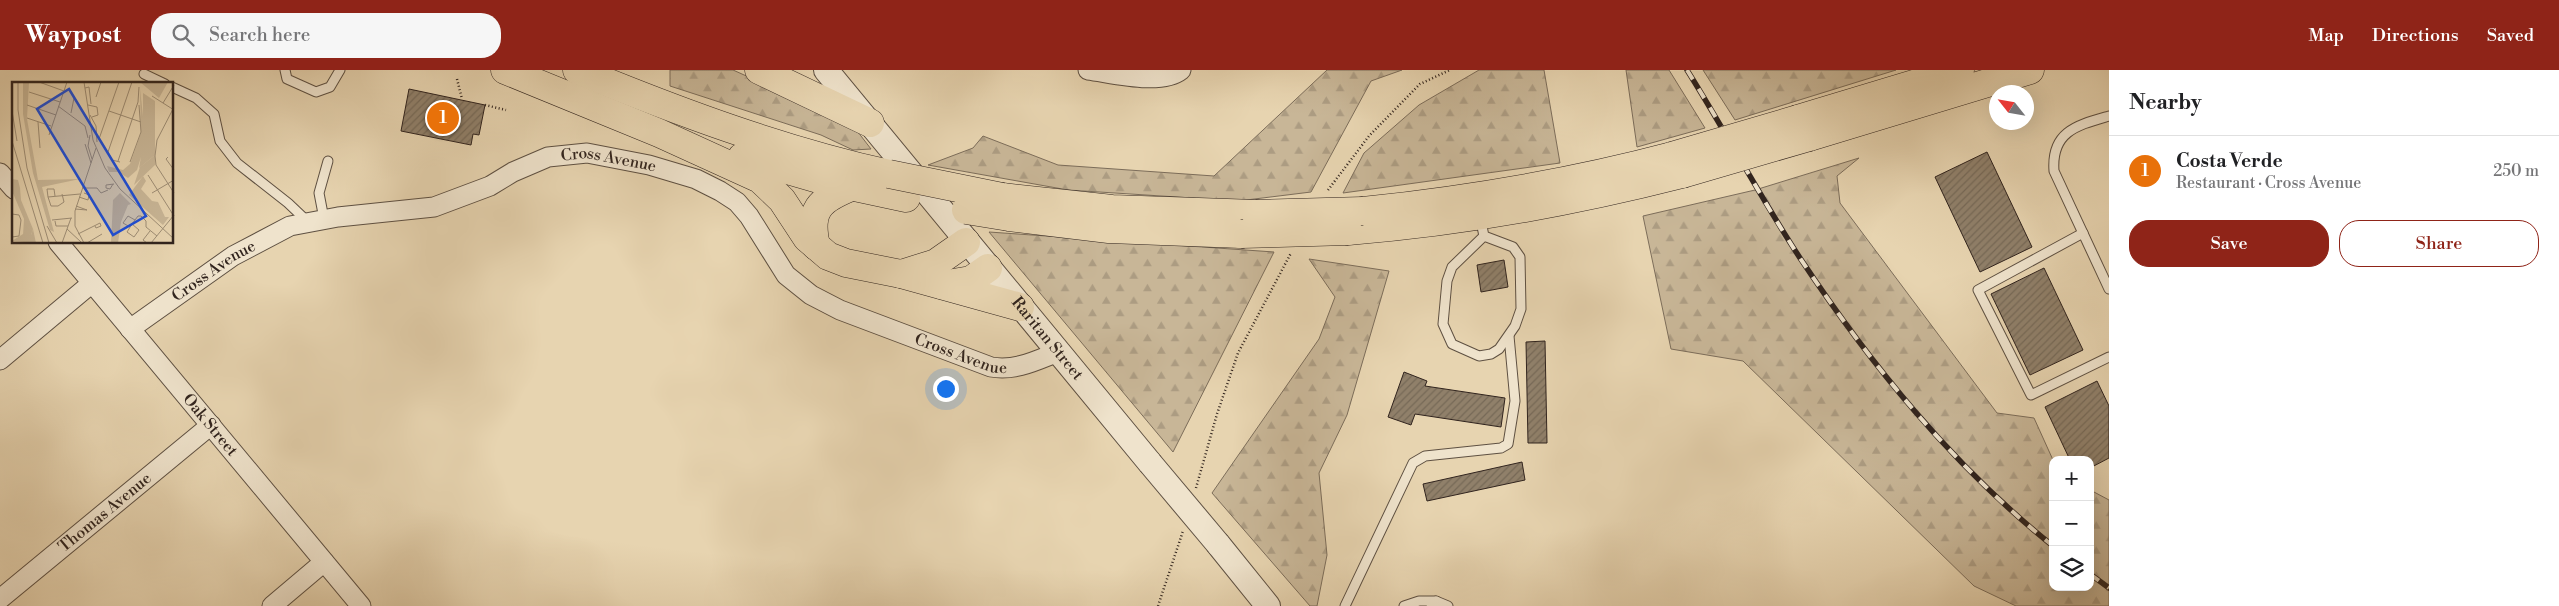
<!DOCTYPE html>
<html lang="en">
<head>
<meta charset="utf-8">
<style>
  :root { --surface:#fff; --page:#f6f6f6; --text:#202124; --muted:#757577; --line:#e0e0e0; --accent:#8f2418 }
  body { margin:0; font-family:"Libre Bodoni",serif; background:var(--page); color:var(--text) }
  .controls { position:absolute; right:15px; bottom:15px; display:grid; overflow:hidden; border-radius:10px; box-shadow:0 5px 20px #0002 }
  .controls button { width:45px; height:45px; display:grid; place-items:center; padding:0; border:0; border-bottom:1px solid var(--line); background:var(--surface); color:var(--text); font:25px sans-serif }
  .compass { position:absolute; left:1989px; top:15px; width:45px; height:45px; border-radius:50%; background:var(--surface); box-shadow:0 5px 20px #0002; rotate:301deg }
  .you { position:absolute; left:945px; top:318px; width:18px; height:18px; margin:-12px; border:4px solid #fff; border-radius:50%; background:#1a73e8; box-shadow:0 0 0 8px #1a73e833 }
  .badge { display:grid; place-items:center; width:32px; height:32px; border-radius:50%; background:var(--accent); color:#fff; font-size:16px; font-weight:700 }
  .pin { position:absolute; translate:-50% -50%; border:2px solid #fff; box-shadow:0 1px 5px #0006 }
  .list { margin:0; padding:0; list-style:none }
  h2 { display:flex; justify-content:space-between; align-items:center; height:65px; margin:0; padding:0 20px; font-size:21px }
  h2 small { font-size:16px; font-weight:400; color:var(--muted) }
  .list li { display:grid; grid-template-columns:32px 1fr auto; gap:15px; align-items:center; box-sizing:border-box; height:70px; padding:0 20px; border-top:1px solid var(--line) }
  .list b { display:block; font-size:19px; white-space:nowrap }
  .list p { margin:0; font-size:16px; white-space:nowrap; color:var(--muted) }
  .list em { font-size:16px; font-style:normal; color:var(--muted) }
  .actions { display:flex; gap:10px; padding:15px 20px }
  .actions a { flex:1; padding:11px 0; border:1px solid var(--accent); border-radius:20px; text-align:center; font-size:18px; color:var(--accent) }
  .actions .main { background:var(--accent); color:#fff }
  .icon { flex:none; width:28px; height:28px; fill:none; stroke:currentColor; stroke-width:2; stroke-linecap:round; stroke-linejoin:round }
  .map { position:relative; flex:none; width:2109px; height:536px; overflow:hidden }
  header { display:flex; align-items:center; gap:30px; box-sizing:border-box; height:70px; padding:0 25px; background:var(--accent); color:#fff }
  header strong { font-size:24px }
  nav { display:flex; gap:28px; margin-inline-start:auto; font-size:18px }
  .search { width:350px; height:45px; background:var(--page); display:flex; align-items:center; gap:12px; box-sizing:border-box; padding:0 18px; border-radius:20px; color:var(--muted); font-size:19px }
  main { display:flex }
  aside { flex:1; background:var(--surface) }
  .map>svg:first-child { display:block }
  .forest { fill:url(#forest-firs); stroke:#7c6d5a }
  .building { fill:url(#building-hatch); stroke:#31241e }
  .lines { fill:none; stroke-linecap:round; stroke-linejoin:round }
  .service-casing { stroke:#5e5042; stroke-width:11 }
  .minor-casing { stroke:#5e5042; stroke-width:21 }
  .tertiary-casing { stroke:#5e5042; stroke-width:26 }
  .trunk-casing { stroke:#31241e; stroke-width:29 }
  .path { stroke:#31241e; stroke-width:2.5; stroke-dasharray:1 2.5; stroke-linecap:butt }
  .service { stroke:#efe3cc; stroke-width:9 }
  .minor { stroke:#efe3cc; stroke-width:19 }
  .tertiary { stroke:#efe3cc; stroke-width:24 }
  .trunk { stroke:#e7d4b0; stroke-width:28 }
  .rail-casing { stroke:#31241e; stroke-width:5.5 }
  .rail { stroke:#efe3cc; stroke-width:4; stroke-dasharray:11; stroke-linecap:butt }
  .tertiary-bridge-casing { stroke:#5e5042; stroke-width:26; stroke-linecap:butt }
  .trunk-bridge-casing { stroke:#31241e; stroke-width:29; stroke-linecap:butt }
  .tertiary-bridge { stroke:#efe3cc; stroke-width:24 }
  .trunk-bridge { stroke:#e7d4b0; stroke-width:28 }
  .labels { text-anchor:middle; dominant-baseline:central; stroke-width:4; stroke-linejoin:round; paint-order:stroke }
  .street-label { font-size:16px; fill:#31241e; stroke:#efe3cc }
  .inset-road { fill:none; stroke:#9e8e76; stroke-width:1 }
  .view { fill:#1d4ed8; fill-opacity:0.15; stroke:#1d4ed8; stroke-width:2.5 }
  .inset-edge { fill:none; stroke:#31241e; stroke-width:2.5 }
</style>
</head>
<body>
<header>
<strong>Waypost</strong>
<div class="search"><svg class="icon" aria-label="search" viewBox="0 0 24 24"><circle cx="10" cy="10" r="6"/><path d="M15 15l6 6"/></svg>Search here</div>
<nav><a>Map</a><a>Directions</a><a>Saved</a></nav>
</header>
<main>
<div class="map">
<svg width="2109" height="536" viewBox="0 0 2109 536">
  <defs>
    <pattern id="forest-firs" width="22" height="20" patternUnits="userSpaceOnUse" patternTransform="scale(1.25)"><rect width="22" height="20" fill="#c8b697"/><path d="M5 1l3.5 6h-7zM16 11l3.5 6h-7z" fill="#ac9c82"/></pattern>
    <pattern id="building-hatch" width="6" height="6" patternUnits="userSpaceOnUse" patternTransform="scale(1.25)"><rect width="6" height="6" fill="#90806a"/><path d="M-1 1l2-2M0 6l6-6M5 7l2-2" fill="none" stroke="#766957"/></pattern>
  </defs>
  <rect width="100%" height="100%" fill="#e7d4b0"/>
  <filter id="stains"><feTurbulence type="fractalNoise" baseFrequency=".004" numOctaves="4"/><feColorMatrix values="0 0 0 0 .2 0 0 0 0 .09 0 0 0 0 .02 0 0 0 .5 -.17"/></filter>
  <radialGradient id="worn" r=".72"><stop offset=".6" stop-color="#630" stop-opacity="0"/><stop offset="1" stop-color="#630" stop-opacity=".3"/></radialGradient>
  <g class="forest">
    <path d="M 670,0 L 733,0 L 851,53 L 871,79 L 853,80 L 821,65 L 670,16 Z"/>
    <path d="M 1327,0 L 1402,0 L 1371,11 L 1311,122 L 1222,133 L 1193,128 L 1068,120 L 928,95 L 973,78 L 983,66 L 1058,95 L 1214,106 Z"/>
    <path d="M 1479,0 L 1544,0 L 1560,93 L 1343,123 L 1364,83 L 1419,35 Z"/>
    <path d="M 1626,0 L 1669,0 L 1705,58 L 1637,77 Z"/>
    <path d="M 1703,0 L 1896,0 L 1735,50 Z"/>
    <path d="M 1859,88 L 1837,106 L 1840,133 L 1997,343 L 2034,348 L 2053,390 L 2053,517 L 2090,517 L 2090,422 L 2094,422 L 2109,430 L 2109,536 L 2016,536 L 1974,516 L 1743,291 L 1671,279 L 1643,146 L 1755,120 Z"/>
    <path d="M 989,162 L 1274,182 L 1173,382 Z"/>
    <path d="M 1309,189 L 1389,201 L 1347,345 L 1319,403 L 1327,485 L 1317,536 L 1310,536 L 1212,423 L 1319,269 L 1335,227 Z"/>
  </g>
  <g class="building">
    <path d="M 409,19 L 485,35 L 479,65 L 473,64 L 471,75 L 401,61 Z"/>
    <path d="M 1987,82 L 2032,177 L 1980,202 L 1935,107 Z"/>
    <path d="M 1504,190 L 1508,217 L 1481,222 L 1477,195 Z"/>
    <path d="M 2044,198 L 2083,280 L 2030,305 L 1991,224 Z"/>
    <path d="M 1545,271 L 1547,373 L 1528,373 L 1526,272 Z"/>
    <path d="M 1404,302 L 1427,311 L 1425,316 L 1505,328 L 1501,357 L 1415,344 L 1411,355 L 1388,347 Z"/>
    <path d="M 2097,311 L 2109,336 L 2109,388 L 2090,398 L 2090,390 L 2070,390 L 2045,337 Z"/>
    <path d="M 1522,392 L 1525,410 L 1427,431 L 1423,414 Z"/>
  </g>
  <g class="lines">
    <g class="service-casing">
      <g id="service">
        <path d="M 285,0 L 287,9 L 316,22 L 330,17 L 340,0"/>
        <path d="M 144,4 L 165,14"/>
        <path d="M 172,17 L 196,28 L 214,44 L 220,71 L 237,93 L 288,133 L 308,152"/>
        <path d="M 2109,46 C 2078,55 2051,61 2054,101 L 2109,219"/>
        <path d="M 1480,147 L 1484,166 L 1452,197 L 1447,211 L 1443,254 L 1452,274 L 1479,286 L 1491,284 L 1499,279 L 1515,256 L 1521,239 L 1520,187 L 1513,177 L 1484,166"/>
        <path d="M 324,149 L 319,123 L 328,91"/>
        <path d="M 2083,163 L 1978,220 L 2031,325 L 2109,287"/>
        <path d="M 1431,534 L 1436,531 L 1448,536"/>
        <path d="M 1345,536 L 1413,393 L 1425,386 L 1501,378 L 1508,374 L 1515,331 L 1509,266"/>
        <path d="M 1404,536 L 1419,531 L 1436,531"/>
      </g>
    </g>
    <g class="minor-casing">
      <g id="minor">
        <path d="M 1088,0 C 1112,3 1161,16 1181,0"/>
        <path d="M 0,103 L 14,119"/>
        <path id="s1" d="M 58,172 L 361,536"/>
        <path id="s2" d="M 130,259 L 233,186 L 290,156 L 338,147 L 434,137 L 490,116 L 513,102 L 548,87 L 587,83 L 649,95 L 696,109 L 720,121 L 737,132 L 749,146 L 786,205 L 811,225 L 840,240 L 991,297 C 1016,301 1035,291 1058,282"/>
        <path d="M 0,290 L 92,213"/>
        <path id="s3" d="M 0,529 L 211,355"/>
        <path d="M 272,536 L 324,492"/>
      </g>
    </g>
    <g class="tertiary-casing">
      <g id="tertiary">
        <path id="s4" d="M 826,0 L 1150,393"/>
        <path d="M 1218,474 L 1268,536"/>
      </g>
    </g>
    <g class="trunk-casing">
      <g id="trunk">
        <path d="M 505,0 L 659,63 L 760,109 L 782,130 L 807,168 L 828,186 L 846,193 L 901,204 L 1020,237"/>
        <path d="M 577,0 C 679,42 781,80 889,104"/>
        <path d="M 759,0 L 870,53"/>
        <path d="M 1798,49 L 1960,0"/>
        <path d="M 1809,67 L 2030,0"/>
        <path d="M 742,87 L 822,110 L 906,128"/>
        <path d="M 1002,127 L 1112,139 L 1256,144"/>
        <path d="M 1363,141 C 1468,130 1570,113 1672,86"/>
        <path d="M 1009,147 L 1109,159 L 1241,164"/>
        <path d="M 1348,161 C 1462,152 1572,132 1682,104"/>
        <path d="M 816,176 C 808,140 819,130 851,117"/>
        <path d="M 901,204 L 936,193 L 966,172"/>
        <path d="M 942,215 L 971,210 L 988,198"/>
      </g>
    </g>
    <g class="path">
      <path d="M 457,9 L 462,29"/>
      <path d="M 485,35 L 506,40"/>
      <path d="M 1328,120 L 1369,66 L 1420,14 L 1450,0"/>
      <path d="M 1196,418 L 1217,344 L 1238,283 L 1291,183"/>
      <path d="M 1158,536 L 1183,461"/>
    </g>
    <use href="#service" class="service"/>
    <use href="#minor" class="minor"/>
    <use href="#tertiary" class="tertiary"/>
    <use href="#trunk" class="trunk"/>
    <g class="rail-casing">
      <g id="rail">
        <path d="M 1687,0 C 1726,62 1760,127 1800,188 C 1871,295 1952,395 2053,476"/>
        <path d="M 2090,504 L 2109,518"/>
      </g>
    </g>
    <use href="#rail" class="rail"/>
    <g class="tertiary-bridge-casing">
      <path id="tertiary-bridge" d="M 1150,393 L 1218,474"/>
    </g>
    <g class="trunk-bridge-casing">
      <g id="trunk-bridge">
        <path d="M 1672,86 L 1798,49"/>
        <path d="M 889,104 L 1002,127"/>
        <path d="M 1682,104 L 1809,67"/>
        <path d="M 966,140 L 1009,147"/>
        <path d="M 1256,144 L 1363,141"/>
        <path d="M 1241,164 L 1348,161"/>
      </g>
    </g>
    <use href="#tertiary-bridge" class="tertiary-bridge"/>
    <use href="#trunk-bridge" class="trunk-bridge"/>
  </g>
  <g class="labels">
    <g class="street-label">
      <text stroke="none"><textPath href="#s2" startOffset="522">Cross Avenue</textPath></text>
      <text stroke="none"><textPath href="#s2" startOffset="102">Cross Avenue</textPath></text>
      <text stroke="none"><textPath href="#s4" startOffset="348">Raritan Street</textPath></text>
      <text stroke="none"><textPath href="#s2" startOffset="941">Cross Avenue</textPath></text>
      <text stroke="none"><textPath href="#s1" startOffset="238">Oak Street</textPath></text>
      <text stroke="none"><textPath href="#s3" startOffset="136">Thomas Avenue</textPath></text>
    </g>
  </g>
  <g transform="translate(12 12)">
    <rect width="161" height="161" fill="#e7d4b0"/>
    <path d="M 128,0 L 156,0 L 147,16 ZM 21,147 L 24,161 L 0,159 L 11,152 L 19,153 Z" fill="#c8b697"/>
    <path d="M 11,0 L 17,0 L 15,37 L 26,98 L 68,97 L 30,105 L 42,150 L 38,148 L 21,91 L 11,32 ZM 128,7 L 131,34 L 131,11 L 143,19 L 143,73 L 127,86 L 129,75 L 125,88 L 116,96 L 106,90 L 97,90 L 95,84 L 111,88 L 118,82 L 129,51 ZM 131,94 L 134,99 L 129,107 L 140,119 L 146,120 L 153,135 L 157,135 L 151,143 L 117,113 ZM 0,97 L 6,98 L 8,106 L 9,118 L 21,147 L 19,153 L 11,153 L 12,137 L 0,109 ZM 108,111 L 119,122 L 116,123 L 109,140 L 106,161 L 99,161 L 101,118 Z" fill="#c8b697"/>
    <path d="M 143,73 L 143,83 L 122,103 L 128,85 Z" fill="#c8b697"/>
    <path class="inset-road" d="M 6,0 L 6,28 L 15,86 L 37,161M 27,0 L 52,9M 72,0 L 81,58 L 93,86 L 108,107 L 162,157M 73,6 L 77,5 L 79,22M 17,10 L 48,20M 140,14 L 162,28M 84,15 L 89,0M 151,21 L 162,3M 15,23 L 44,33M 76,23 L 85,25 L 86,33 L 80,35M 46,24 L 73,44 L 76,56M 161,27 L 145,58 L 143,74 L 144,83 L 162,111M 0,29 L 5,59M 97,29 L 129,40M 59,31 L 62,16M 78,33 L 84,44 L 85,60M 15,36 L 39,44M 26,40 L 28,66M 37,53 L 55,0M 78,53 L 76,64 L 80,77M 87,57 L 107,0M 0,59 L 31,161M 73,62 L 79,81M 156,75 L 154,77 L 162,88M 106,79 L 126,20 L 127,5M 108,80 L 100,78 L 96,70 L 120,0M 118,80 L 129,50 L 127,23M 136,93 L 162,134M 101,102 L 98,107 L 94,106 L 94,103 L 102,102M 70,106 L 85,106 L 89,111 L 96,108M 140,111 L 162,98M 43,114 L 42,107 L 35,107 L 36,115 L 68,112M 36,115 L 39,124 L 46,124 L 52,120 L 50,112M 67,115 L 76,118 L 77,113 L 72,111M 63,127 L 75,128 L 64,124M 0,132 L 7,133 L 9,138 L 7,154 L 0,155M 40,138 L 60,136M 43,139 L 44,144 L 56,144M 120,142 L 127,148 L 122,155 L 115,150 L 120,142 L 126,134 L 129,134 L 134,139 L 134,145 L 145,154M 35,144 L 45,161M 118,145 L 111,141 L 116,134 L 123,138M 55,147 L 69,160M 66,152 L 88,141 L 89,144 L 84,146 L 83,144M 50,161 L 59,136M 72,161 L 63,144 L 63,129 L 84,66M 75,161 L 90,152M 135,161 L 131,158 L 138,149M 139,161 L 162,133"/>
    <path class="view" d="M 57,7 L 134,134 L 101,153 L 25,27 Z"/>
    <rect width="161" height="161" class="inset-edge"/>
  </g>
  <rect width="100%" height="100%" filter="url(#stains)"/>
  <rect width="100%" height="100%" fill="url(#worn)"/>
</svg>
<div class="controls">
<button>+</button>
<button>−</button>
<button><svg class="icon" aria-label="layers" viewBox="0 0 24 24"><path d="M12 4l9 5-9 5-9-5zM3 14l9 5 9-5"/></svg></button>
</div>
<svg class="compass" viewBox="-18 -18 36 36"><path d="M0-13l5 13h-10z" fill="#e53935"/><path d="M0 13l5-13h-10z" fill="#757577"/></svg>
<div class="you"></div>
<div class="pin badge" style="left:443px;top:48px;background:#e8710a">1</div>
</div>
<aside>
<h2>Nearby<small></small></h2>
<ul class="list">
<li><span class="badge" style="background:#e8710a">1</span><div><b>Costa Verde</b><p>Restaurant · Cross Avenue</p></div><em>250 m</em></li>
</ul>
<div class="actions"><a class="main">Save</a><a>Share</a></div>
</aside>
</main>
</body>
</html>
